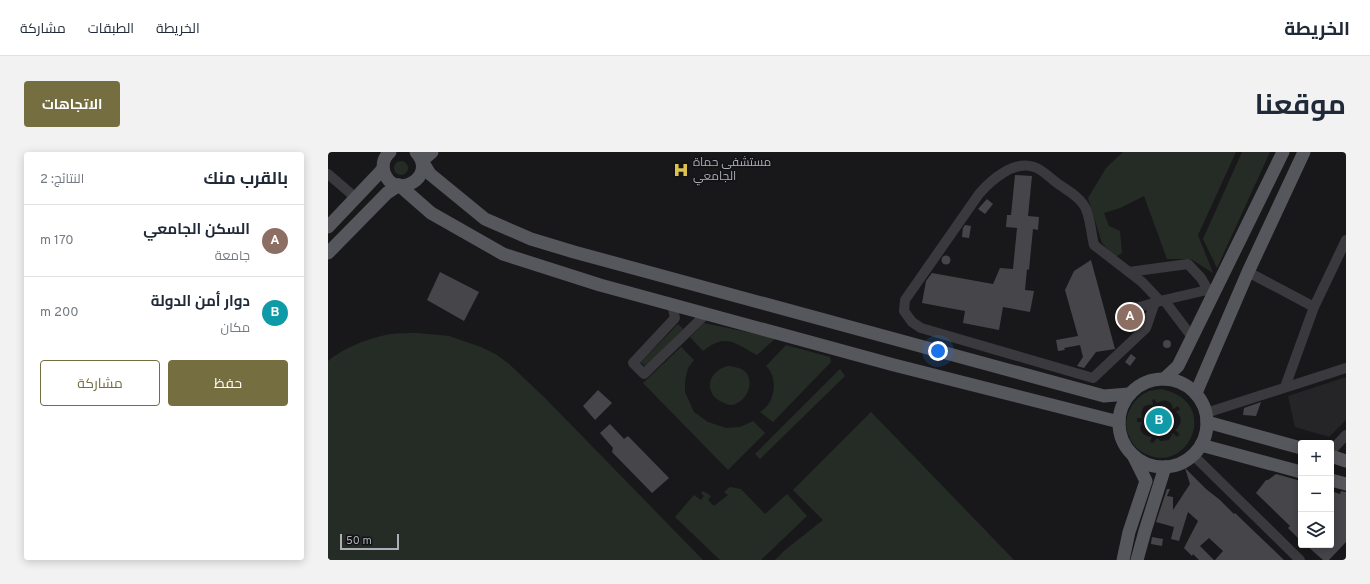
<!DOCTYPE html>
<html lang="ar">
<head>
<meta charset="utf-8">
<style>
  :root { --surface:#fff; --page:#f2f2f3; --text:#1f2937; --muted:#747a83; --line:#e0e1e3; --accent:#746e41 }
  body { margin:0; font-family:Overpass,Cairo,sans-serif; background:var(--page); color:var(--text); direction:rtl }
  .controls { position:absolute; right:12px; bottom:12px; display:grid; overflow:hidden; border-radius:4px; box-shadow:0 2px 10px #0003 }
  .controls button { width:36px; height:36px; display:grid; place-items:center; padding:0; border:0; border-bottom:1px solid var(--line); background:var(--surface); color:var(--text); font:20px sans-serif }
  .scale { position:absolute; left:12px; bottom:10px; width:59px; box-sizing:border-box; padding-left:4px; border:2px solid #acaeb8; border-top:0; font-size:11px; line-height:14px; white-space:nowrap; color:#acaeb8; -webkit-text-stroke:3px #131315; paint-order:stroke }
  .you { position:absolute; left:610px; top:199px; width:14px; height:14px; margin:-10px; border:3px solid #fff; border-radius:50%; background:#1a73e8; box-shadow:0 0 0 6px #1a73e833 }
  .badge { display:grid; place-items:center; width:26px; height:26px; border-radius:50%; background:var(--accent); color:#fff; font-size:13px; font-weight:700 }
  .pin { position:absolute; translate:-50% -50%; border:2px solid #fff; box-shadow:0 1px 4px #0006 }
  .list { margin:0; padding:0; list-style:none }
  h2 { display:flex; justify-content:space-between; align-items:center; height:52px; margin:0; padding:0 16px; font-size:17px }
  h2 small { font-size:13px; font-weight:400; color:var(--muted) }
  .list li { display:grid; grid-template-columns:26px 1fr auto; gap:12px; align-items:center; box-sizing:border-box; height:72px; padding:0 16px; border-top:1px solid var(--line) }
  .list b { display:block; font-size:15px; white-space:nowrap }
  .list p { margin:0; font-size:13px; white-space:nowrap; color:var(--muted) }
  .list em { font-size:13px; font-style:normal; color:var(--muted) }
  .actions { display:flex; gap:8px; padding:12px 16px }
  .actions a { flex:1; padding:9px 0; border:1px solid var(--accent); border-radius:4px; text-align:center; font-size:14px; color:var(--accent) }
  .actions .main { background:var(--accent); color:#fff }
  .icon { flex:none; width:22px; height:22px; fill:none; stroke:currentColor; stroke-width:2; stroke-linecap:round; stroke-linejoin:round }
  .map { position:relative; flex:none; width:1018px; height:408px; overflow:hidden; direction:ltr; border-radius:4px }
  header { display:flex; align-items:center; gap:24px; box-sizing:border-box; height:56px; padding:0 20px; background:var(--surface); border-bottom:1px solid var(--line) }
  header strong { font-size:19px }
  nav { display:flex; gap:22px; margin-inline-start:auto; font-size:14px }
  .intro { display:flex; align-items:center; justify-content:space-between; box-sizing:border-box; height:96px; padding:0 24px }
  h1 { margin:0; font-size:28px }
  .button { padding:10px 18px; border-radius:4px; background:var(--accent); color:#fff; font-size:14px; font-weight:700 }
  main { display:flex; gap:24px; padding:0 24px }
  aside { flex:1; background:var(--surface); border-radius:4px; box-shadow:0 2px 10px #0003 }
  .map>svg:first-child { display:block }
  .built { fill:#252427 }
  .green { fill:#252c26; fill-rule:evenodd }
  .building { fill:#46454a }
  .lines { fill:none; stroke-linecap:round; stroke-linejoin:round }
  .minor { stroke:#3a3a3e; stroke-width:10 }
  .major { stroke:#56565d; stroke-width:13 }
  .labels { text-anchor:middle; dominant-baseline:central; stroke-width:3; stroke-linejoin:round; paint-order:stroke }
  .poi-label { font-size:12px; fill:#acaeb8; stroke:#131315; text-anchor:start }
</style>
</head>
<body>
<header>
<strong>الخريطة</strong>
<nav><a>الخريطة</a><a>الطبقات</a><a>مشاركة</a></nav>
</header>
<div class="intro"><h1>موقعنا</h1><a class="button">الاتجاهات</a></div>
<main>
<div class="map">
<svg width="1018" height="408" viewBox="0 0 1018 408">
  <rect width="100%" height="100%" fill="#18181a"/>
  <path class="built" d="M 1018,225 L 1018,268 L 1001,285 L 967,275 L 960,244 Z"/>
  <g class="green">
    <path d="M 795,0 L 908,0 L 870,83 L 885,121 L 863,107 L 839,107 L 816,44 L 792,56 L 776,61 L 781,74 L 792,79 L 794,101 L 787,105 L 774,91 L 760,46 L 778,16 Z"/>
    <path d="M 914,0 L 942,0 L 889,116 L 875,87 Z"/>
    <circle cx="73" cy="16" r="7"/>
    <path d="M 376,171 L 448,186 L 429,203 C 408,192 398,180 375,199 L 362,185 Z"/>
    <path d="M 350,172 L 355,177 L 318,215 L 313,210 Z"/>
    <path d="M 88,181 L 121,184 L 153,195 L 169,203 L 181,212 L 217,246 L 375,408 L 0,408 L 0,209 C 15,196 43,185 63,182 C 71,181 80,181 88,181 Z"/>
    <path d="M 458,193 L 502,205 L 503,210 L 445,270 L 432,260 C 447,252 451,226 438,214 Z"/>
    <path d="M 353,195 L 366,208 L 360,216 L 357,229 L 357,240 L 366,260 L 380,270 L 398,276 L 412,275 L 425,269 L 437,281 L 400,318 L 315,231 Z"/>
    <path d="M 402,214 C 404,215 408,215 411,216 C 430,223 421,250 404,253 C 400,253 396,251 392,249 C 374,239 382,216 402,214 Z"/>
    <path d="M 512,217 L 517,224 L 432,307 L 427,302 Z"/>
    <path d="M 833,237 C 893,249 862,321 820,303 C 812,300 804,293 801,284 C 793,267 804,246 821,239 C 825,238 829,238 833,237 ZM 826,247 L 829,251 C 834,248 840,247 844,253 L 845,257 L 850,254 L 852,257 L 848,260 C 855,265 854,273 847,278 L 852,282 L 849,285 L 845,281 L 841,288 L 833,289 L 829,286 L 825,291 L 822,290 L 824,285 C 816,284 809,279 814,270 L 809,270 L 809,266 L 814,266 C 813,259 814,251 824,253 L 825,252 L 824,248 Z"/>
    <path d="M 543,260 L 686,408 L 447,408 L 457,398 L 495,368 L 465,338 Z"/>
    <path d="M 402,335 L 413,337 L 437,362 L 459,342 L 479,364 L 433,408 L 392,408 L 347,365 L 366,343 L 373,348 L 376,344 L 373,341 L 375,339 L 383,344 L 380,348 L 386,354 L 400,343 L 396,340 Z"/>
  </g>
  <g class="building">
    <path d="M 687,23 L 704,24 L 700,64 L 711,65 L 710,78 L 705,77 L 701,118 L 699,117 L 697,138 L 706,139 L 702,160 L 675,155 L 671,178 L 635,171 L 637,159 L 594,151 L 598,129 L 604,121 L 665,132 L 672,116 L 685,117 L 689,76 L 678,75 L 679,63 L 683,63 Z"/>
    <path d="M 659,47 L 665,52 L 657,62 L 650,57 Z"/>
    <path d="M 637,73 L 643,74 L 641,86 L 634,85 L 635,76 Z"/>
    <circle cx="618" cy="108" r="4.5"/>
    <path d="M 763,108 L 787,197 L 768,200 L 756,216 L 749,214 L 755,205 L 752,193 L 736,196 L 737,198 L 730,199 L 728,188 L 750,184 L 737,138 L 746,119 Z"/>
    <path d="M 112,120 L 151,140 L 136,169 L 99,148 Z"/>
    <circle cx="839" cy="192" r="4"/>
    <path d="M 803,202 L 808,206 L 802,214 L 797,210 Z"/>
    <path d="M 270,238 L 284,251 L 267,268 L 255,254 Z"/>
    <path d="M 933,250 L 928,264 L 915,263 L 916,256 Z"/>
    <path d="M 282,272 L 296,287 L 300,284 L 341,326 L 324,341 L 284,300 L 285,296 L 272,281 Z"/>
    <path d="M 857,316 L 878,337 L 892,348 L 906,362 L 907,361 L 956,408 L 887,408 L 895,399 L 881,386 L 872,394 L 886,408 L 871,408 L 865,402 L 864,404 L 856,396 L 870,369 L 860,360 L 851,389 L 843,387 L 846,375 L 828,370 L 839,337 L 842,337 L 839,344 L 845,345 L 845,358 L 862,332 Z"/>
    <path d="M 948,322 L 973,329 L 973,389 L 960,376 L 962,374 L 928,341 L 938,328 L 940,328 Z"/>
    <path d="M 1003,339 L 1012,342 L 1013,339 L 1018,340 L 1018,390 L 1001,408 L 995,408 L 978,393 L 1003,393 Z"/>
    <path d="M 824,385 L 835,387 L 834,394 L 823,392 Z"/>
  </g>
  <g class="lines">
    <g class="minor">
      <path d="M 0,22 L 28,46"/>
      <path d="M 801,120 L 860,112 L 873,126 L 880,138"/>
      <path d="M 920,120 L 986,155"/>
      <path d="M 827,150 L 818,176 L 765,226 L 593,176 L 584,170 L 576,159 L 577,148 L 651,42 C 663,28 686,8 706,15 C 714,17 722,26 729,31 C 737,37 749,43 755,52 C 762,60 763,82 766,93 L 814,130 L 832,149"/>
      <path d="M 344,152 L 347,166 L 305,211 L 316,222 L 378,162"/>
      <path d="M 797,159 L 833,149"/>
      <path d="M 864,185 L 836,148 L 888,136"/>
      <path d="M 957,235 L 986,155 L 1018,88"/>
      <path d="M 878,261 L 1018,216"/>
      <path d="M 1003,299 L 1018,283"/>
      <path d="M 865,303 L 972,408"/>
    </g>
    <g class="major">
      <path d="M 62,0 C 56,5 54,12 56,20 C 66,50 111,25 88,0"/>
      <path d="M 104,0 L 94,9 L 102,22 L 157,67 L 203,87 L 246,100 L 776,244 L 801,242"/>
      <path d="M 0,75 L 55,17"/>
      <path d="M 0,101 L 59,41 L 71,33 L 103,61 L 175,102 L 272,133 L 566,213 L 791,270"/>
      <path d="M 836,227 L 850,214 L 955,0"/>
      <circle cx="835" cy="271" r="44"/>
      <path d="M 868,241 L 920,120 L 976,0"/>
      <path d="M 879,270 L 973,296"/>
      <path d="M 873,293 L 973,320"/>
      <path d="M 1003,304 L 1018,309"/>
      <path d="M 1003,328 L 1018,332"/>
      <path d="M 795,408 L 801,380 L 818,329 L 806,305"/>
      <path d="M 809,408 L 817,379 L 837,315"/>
    </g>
  </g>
  <defs>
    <g id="hospital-bare" transform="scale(1.2)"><path d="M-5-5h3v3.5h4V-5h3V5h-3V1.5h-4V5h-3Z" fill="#ddc34d" stroke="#131315" stroke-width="2.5" paint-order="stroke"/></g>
  </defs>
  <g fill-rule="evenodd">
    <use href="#hospital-bare" x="353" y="18"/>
  </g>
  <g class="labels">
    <g class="poi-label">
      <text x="365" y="11">مستشفى حماة<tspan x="365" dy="14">الجامعي</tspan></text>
    </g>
  </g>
</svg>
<div class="controls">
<button>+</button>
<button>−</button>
<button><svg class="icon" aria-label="layers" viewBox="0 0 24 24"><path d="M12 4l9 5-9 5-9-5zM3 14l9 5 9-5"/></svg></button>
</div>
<div class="scale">50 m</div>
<div class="you"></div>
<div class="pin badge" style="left:802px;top:165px;background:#8d6e63">A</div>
<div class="pin badge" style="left:831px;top:269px;background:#0f9aa8">B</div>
</div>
<aside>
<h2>بالقرب منك<small>النتائج: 2</small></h2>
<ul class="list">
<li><span class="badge" style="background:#8d6e63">A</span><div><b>السكن الجامعي</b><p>جامعة</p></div><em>170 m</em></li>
<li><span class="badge" style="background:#0f9aa8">B</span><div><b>دوار أمن الدولة</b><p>مكان</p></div><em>200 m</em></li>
</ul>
<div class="actions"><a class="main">حفظ</a><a>مشاركة</a></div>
</aside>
</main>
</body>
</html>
